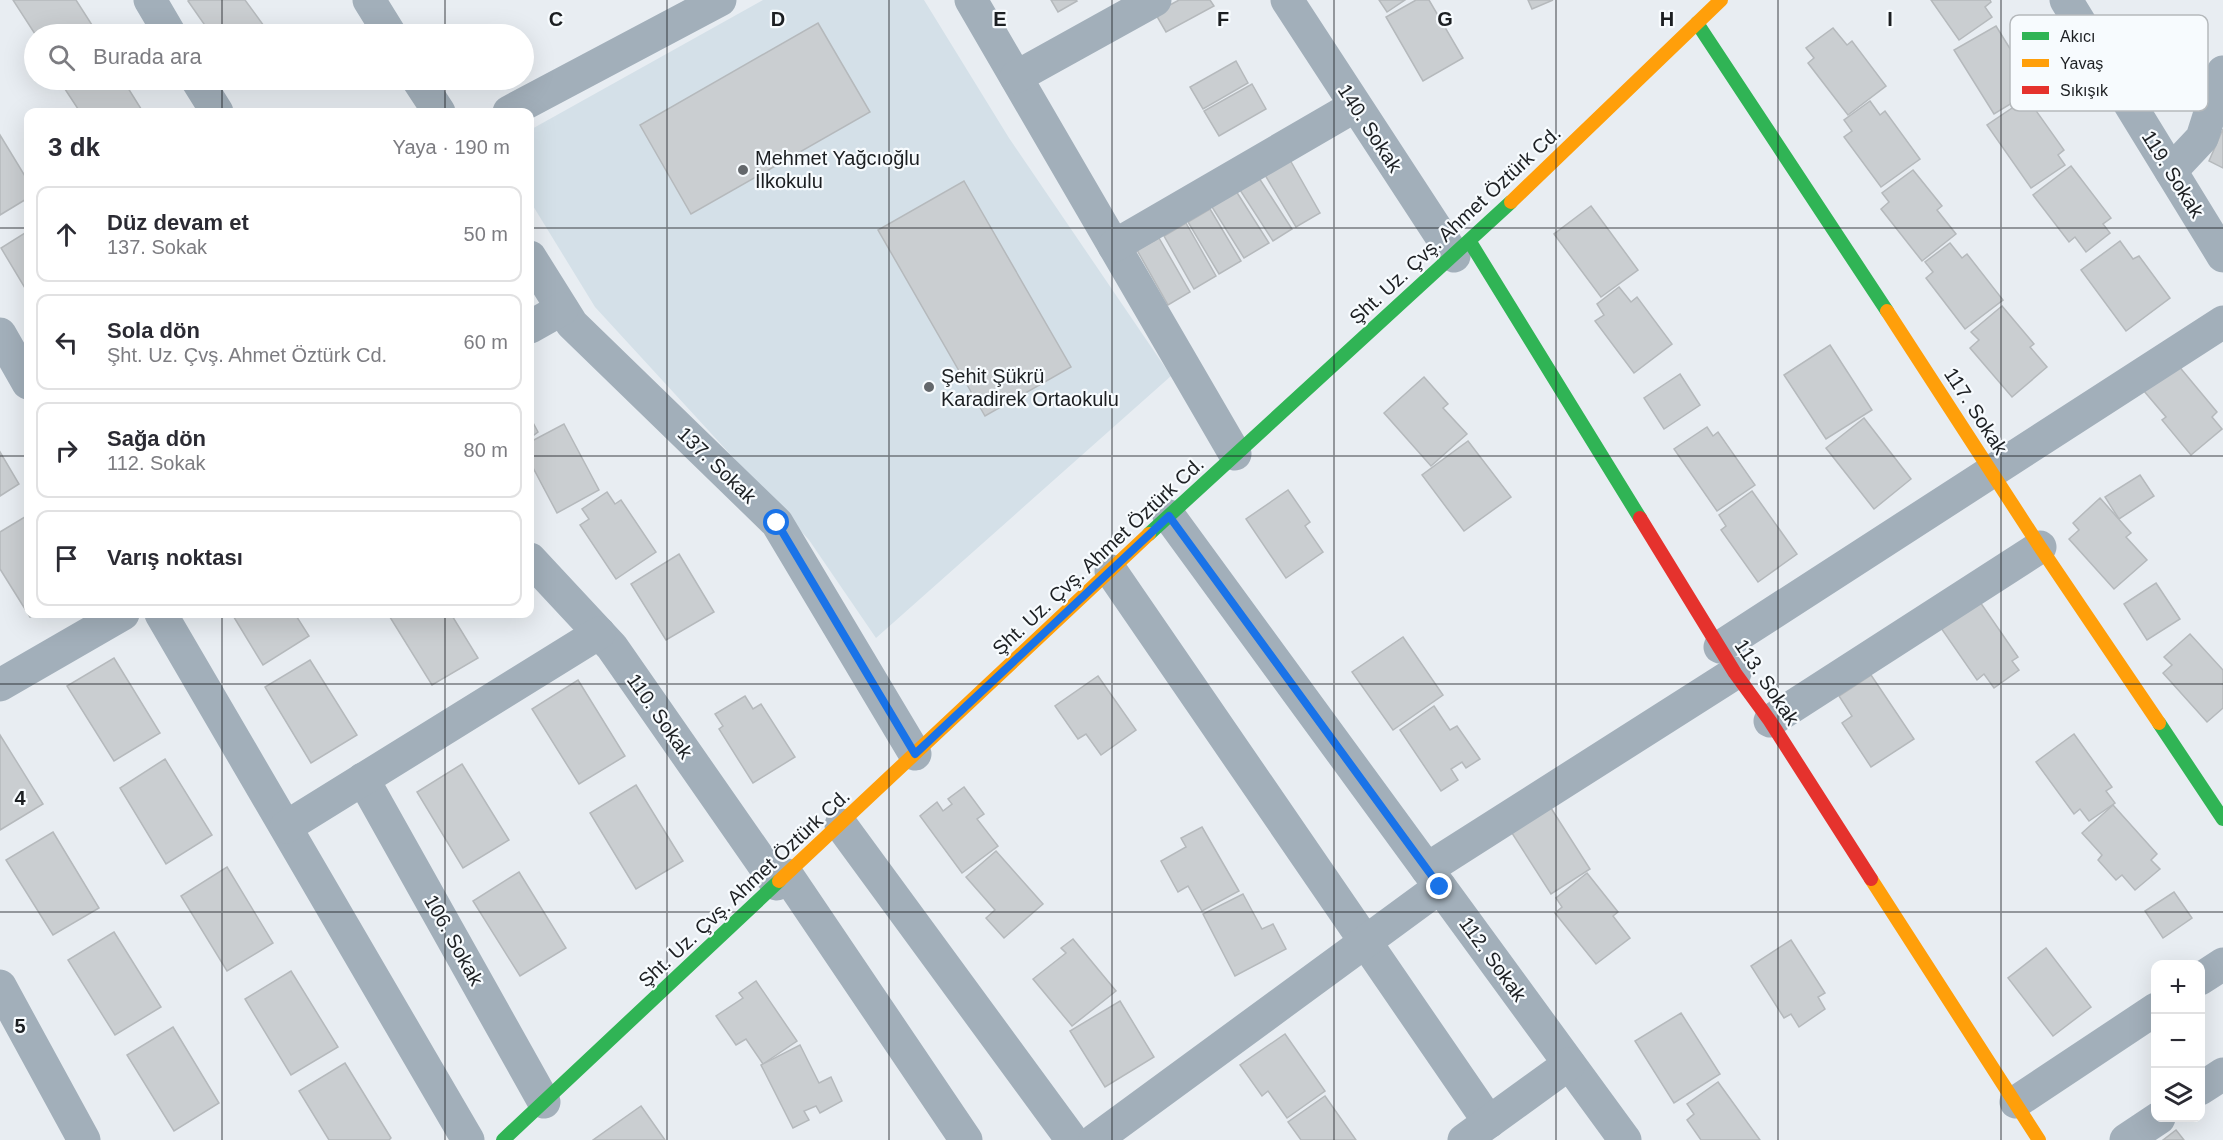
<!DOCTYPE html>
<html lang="tr">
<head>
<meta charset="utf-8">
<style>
  :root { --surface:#fff; --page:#f2f2f3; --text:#2b2b33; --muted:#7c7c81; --line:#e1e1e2 }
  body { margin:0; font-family:Arial,sans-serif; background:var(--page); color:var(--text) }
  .controls { position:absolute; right:18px; bottom:18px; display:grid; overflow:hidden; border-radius:12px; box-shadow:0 6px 24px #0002 }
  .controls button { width:54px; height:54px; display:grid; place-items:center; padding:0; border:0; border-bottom:2px solid var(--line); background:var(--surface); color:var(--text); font:30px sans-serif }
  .stop { position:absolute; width:18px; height:18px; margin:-14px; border:4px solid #1a73e8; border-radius:50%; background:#fff }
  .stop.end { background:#1a73e8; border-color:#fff; box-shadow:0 2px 6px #0008 }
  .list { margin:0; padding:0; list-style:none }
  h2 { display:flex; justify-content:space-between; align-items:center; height:78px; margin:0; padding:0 24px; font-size:26px }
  h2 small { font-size:20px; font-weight:400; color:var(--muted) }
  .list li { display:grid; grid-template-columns:39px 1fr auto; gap:18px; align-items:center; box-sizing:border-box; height:96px; margin:0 12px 12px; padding:0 12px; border:2px solid var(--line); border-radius:12px }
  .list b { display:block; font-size:22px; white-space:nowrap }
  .list p { margin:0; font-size:20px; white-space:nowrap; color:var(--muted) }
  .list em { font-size:20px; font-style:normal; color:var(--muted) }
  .icon { flex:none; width:33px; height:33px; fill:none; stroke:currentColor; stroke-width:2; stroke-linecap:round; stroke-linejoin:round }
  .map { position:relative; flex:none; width:2223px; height:1140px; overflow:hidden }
  .search { position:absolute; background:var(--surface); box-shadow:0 6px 24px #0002; left:24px; top:24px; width:510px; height:66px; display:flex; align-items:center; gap:15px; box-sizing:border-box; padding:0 21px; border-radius:33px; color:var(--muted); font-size:22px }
  .panel { position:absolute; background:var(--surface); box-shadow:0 6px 24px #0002; left:24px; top:108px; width:510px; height:510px; border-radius:12px }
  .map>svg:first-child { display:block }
  .built { fill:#d4e0e8 }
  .building { fill:#caced1; stroke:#b5b9bc; stroke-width:1.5 }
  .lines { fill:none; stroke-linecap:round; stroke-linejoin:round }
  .street { stroke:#a2afba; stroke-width:33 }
  .fast { stroke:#30b455; stroke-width:14 }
  .slow { stroke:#ff9f0a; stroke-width:14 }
  .jam { stroke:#e5322d; stroke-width:14 }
  .route { stroke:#1a73e8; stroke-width:8 }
  .grid { fill:none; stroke:#1c1f22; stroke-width:1.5; stroke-opacity:0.55 }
  .poi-dot { fill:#63676b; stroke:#f7fbfe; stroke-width:2 }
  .labels { text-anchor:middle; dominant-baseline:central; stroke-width:4.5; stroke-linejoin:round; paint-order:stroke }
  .street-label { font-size:20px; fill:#1c1f22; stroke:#f7fbfe }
  .poi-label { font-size:20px; fill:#1c1f22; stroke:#f7fbfe; text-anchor:start }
  .key { fill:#f7fbfe; stroke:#b5b9bc; stroke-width:1.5 }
  .key-label { font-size:16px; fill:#1c1f22 }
  .grid-label { font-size:20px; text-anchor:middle; font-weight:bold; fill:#1c1f22; stroke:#f7fbfe; stroke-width:4.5; stroke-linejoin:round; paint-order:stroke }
</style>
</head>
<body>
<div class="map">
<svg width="2223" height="1140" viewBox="0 0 2223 1140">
  <rect width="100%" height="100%" fill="#e8edf2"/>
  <path class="built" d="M 763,0 L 924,0 L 1009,138 L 1171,376 L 876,638 L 809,540 L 595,307 L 530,201 L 530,130 Z"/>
  <g class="building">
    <path d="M 13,0 L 76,0 L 92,25 L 77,34 L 35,34 Z"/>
    <path d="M 190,0 L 245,0 L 264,26 L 252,34 L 211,34 L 188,1 Z"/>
    <path d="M 1051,0 L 1076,0 L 1077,1 L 1058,12 Z"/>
    <path d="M 1179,0 L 1210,0 L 1214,6 L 1166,32 L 1155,13 Z"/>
    <path d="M 1379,0 L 1405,0 L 1387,12 Z"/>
    <path d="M 1416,0 L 1429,0 L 1463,58 L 1423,81 L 1386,17 Z"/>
    <path d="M 1528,0 L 1553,0 L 1532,9 Z"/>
    <path d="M 1931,0 L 1990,0 L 1991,2 L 1985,7 L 1992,17 L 1959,40 Z"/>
    <path d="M 818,23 L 870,112 L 691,214 L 640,125 Z"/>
    <path d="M 1996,26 L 2035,89 L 1994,114 L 1954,50 Z"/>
    <path d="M 1833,28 L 1847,45 L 1852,41 L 1886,86 L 1848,115 L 1808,63 L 1814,58 L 1806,48 Z"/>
    <path d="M 1236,61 L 1248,83 L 1203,109 L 1190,87 Z"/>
    <path d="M 59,80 L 123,80 L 143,112 L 80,112 Z"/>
    <path d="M 1252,84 L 1266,109 L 1219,136 L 1204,111 Z"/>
    <path d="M 2027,98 L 2064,150 L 2058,155 L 2065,165 L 2031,188 L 1987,125 Z"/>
    <path d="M 1870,101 L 1880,115 L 1885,111 L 1920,159 L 1881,187 L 1844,137 L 1852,131 L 1844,120 Z"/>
    <path d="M 2223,129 L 2223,168 L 2209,161 Z"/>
    <path d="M 0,135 L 28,181 L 28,198 L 0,215 Z"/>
    <path d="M 1290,160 L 1320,213 L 1296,227 L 1265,175 Z"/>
    <path d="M 2071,166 L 2111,218 L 2103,224 L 2110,233 L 2086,252 L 2075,237 L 2069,242 L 2033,195 Z"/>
    <path d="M 1913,170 L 1942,206 L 1937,210 L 1956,234 L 1922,261 L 1881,209 L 1889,202 L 1882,193 Z"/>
    <path d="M 1259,178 L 1292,229 L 1273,241 L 1240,190 Z"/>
    <path d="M 964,181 L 1071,367 L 985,416 L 878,230 Z"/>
    <path d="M 1236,191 L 1269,243 L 1244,258 L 1212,207 Z"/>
    <path d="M 1591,206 L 1638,270 L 1601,297 L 1554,234 Z"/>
    <path d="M 1210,209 L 1241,261 L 1219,274 L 1188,222 Z"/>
    <path d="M 1186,223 L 1216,276 L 1194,289 L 1164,236 Z"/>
    <path d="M 28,231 L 28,293 L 1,248 Z"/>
    <path d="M 1159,238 L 1190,292 L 1168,305 L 1137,250 Z"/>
    <path d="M 2120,241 L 2133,259 L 2139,256 L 2170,298 L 2126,331 L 2081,270 Z"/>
    <path d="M 1950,243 L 1962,258 L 1967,254 L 2003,300 L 1965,329 L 1926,278 L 1933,272 L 1925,262 Z"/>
    <path d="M 1619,287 L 1631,302 L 1637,297 L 1672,344 L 1634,373 L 1595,321 L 1604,315 L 1597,304 Z"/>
    <path d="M 2002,306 L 2034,344 L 2030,347 L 2047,367 L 2012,397 L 1970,348 L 1979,340 L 1971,332 Z"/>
    <path d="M 1830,345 L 1872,410 L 1826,439 L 1784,375 Z"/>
    <path d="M 2177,364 L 2217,412 L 2212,417 L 2222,429 L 2191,455 L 2162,420 L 2166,417 L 2144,391 Z"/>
    <path d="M 1680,374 L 1700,405 L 1664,429 L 1644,398 Z"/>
    <path d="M 1424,377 L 1448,404 L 1443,408 L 1467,434 L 1431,466 L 1384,413 Z"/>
    <path d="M 530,417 L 538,432 L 530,438 Z"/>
    <path d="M 1864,418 L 1911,479 L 1874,509 L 1826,448 Z"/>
    <path d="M 564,424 L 599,490 L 557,513 L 530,462 L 530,442 Z"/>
    <path d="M 1707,427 L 1713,436 L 1718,432 L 1755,485 L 1717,511 L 1674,449 Z"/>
    <path d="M 1468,441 L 1511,497 L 1464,531 L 1422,475 Z"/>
    <path d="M 0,452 L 19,484 L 0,496 Z"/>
    <path d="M 2140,475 L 2154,496 L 2119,519 L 2105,497 Z"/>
    <path d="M 1288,490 L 1310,522 L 1305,526 L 1323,552 L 1286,578 L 1246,519 Z"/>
    <path d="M 1752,491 L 1797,554 L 1758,582 L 1721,530 L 1726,526 L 1719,515 Z"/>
    <path d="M 607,492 L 615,504 L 621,500 L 656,552 L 616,579 L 580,525 L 589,519 L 582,509 Z"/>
    <path d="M 2100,498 L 2131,533 L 2126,537 L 2147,560 L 2114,589 L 2069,539 L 2079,530 L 2073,523 Z"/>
    <path d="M 28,515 L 28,614 L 37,614 L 30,617 L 0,569 L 0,532 Z"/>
    <path d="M 679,554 L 714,612 L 666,640 L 631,584 Z"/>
    <path d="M 2156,583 L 2180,619 L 2147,640 L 2124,604 Z"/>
    <path d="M 1980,602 L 2018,657 L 2012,661 L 2019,670 L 1994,688 L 1984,674 L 1977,680 L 1941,628 Z"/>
    <path d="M 232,614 L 295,614 L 309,636 L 263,665 Z"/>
    <path d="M 388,614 L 451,614 L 478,658 L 432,685 Z"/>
    <path d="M 2190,634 L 2223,670 L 2223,708 L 2207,722 L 2163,673 L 2172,665 L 2164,657 Z"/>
    <path d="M 1403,637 L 1443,695 L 1393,730 L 1352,672 Z"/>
    <path d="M 114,658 L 160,733 L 114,761 L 67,686 Z"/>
    <path d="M 310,660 L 357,735 L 311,763 L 265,687 Z"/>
    <path d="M 1871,675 L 1914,739 L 1871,767 L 1842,723 L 1852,716 L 1839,696 Z"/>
    <path d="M 1098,676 L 1136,730 L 1101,755 L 1086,734 L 1078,739 L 1055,706 Z"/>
    <path d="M 578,680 L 625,756 L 579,784 L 532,709 Z"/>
    <path d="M 745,696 L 753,709 L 761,704 L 795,757 L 753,783 L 719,729 L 723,726 L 715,714 Z"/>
    <path d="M 1434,706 L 1450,730 L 1457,726 L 1480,759 L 1466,768 L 1462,762 L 1451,769 L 1458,780 L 1441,791 L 1400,730 Z"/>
    <path d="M 2074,734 L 2112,787 L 2106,791 L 2115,803 L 2089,821 L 2080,809 L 2074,814 L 2036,762 Z"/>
    <path d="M 0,735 L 43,804 L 0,830 Z"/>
    <path d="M 165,759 L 212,835 L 166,864 L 120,788 Z"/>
    <path d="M 462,764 L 509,840 L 463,868 L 417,792 Z"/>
    <path d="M 636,785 L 683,861 L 636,889 L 590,813 Z"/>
    <path d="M 964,787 L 984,814 L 977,819 L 998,846 L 962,873 L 920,816 L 937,802 L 943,811 L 952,804 L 948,799 Z"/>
    <path d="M 1549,805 L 1590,869 L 1551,894 L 1510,830 Z"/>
    <path d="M 2113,805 L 2157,854 L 2151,860 L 2160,869 L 2135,890 L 2122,875 L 2116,880 L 2098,860 L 2102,855 L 2082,833 Z"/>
    <path d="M 1202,827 L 1239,891 L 1202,911 L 1188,886 L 1178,892 L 1161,861 L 1186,847 L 1181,838 Z"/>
    <path d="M 53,832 L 99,908 L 53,935 L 6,860 Z"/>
    <path d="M 996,851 L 1043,904 L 1004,938 L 986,918 L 995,910 L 966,877 Z"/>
    <path d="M 227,867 L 273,943 L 227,971 L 181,896 Z"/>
    <path d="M 519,872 L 566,948 L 520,976 L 473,901 Z"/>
    <path d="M 1587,873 L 1618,912 L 1613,916 L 1630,938 L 1596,964 L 1555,913 L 1562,907 L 1556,898 Z"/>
    <path d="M 2174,892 L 2192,918 L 2163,938 L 2145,911 Z"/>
    <path d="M 1243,894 L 1262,929 L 1273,924 L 1286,949 L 1235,976 L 1203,914 Z"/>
    <path d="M 114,932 L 161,1007 L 115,1035 L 68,960 Z"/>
    <path d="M 1073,939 L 1116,991 L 1072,1026 L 1033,979 L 1066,953 L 1061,948 Z"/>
    <path d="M 1791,940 L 1825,993 L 1818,997 L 1825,1009 L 1799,1027 L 1791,1014 L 1784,1018 L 1751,966 Z"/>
    <path d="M 2046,948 L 2091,1007 L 2053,1036 L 2008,978 Z"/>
    <path d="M 291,971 L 338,1047 L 291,1075 L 245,999 Z"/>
    <path d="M 756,981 L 797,1041 L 763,1064 L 746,1039 L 736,1045 L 716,1016 L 743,998 L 739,993 Z"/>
    <path d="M 1120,1001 L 1154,1057 L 1105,1087 L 1070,1031 Z"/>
    <path d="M 1681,1013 L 1720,1074 L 1674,1103 L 1635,1041 Z"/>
    <path d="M 173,1027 L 219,1103 L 174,1131 L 127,1055 Z"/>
    <path d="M 1285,1034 L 1325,1091 L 1287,1118 L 1268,1091 L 1262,1096 L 1240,1065 Z"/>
    <path d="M 800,1045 L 819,1083 L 831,1077 L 842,1101 L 820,1113 L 816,1106 L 804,1111 L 809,1120 L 793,1128 L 761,1065 Z"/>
    <path d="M 345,1063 L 391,1138 L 389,1140 L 329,1140 L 299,1091 Z"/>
    <path d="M 1718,1082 L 1760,1140 L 1701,1140 L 1687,1120 L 1694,1114 L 1687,1104 Z"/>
    <path d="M 1325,1096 L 1356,1140 L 1301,1140 L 1288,1122 Z"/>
    <path d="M 641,1106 L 665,1140 L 593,1140 Z"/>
    <path d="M 2176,1130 L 2184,1140 L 2163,1140 Z"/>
  </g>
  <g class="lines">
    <g class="street">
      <path d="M 150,0 L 170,34"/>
      <path d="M 369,0 L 390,34"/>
      <path d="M 971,0 L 1235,454"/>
      <path d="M 1287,0 L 1454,256"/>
      <path d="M 2066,0 L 2223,256"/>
      <path d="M 1016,77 L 1155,0"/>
      <path d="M 197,80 L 217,112"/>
      <path d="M 418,80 L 439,112"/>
      <path d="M 509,112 L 720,0"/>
      <path d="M 2171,171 L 2202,138 L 2223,72"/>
      <path d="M 1114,246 L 1355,106"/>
      <path d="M 530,257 L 572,324 L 777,523 L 915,754"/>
      <path d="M 530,327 L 562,309"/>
      <path d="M 0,334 L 28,383"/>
      <path d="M 1169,516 L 1625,1140"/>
      <path d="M 530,559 L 612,647 L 777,884"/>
      <path d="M 1111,571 L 1489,1122"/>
      <path d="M 161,614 L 468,1140"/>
      <path d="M 1720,647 L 2223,322"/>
      <path d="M 0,685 L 123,614"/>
      <path d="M 1770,721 L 2040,547"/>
      <path d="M 363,779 L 544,1102"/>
      <path d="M 841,825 L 1072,1140"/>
      <path d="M 286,827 L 599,633"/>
      <path d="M 1427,869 L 1735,673"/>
      <path d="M 787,875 L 966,1140"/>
      <path d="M 2200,979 L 2223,964"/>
      <path d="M 0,986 L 84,1140"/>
      <path d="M 2200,1089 L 2223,1074"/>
      <path d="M 2016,1102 L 2156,1009"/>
      <path d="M 1095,1140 L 1440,887"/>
      <path d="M 1464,1140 L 1569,1064"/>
      <path d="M 2126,1140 L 2159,1118"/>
    </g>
    <g class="fast">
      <path d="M 1697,23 L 1887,311"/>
      <path d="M 1470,242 L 1640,518"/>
      <path d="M 1149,534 L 1511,202"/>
      <path d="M 2159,723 L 2223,819"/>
      <path d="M 503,1140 L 779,881"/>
    </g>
    <g class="slow">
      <path d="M 1511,202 L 1721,0"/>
      <path d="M 1887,311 L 2040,547 L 2159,723"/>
      <path d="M 1871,879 L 2039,1140"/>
      <path d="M 779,881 L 1149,534"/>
    </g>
    <path class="jam" d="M 1640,518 L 1735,673 L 1770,721 L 1871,879"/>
  </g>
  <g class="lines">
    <path class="route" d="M 777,523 L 915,754 L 1169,516 L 1440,887"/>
  </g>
  <path class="grid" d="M 222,0 L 222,34M 445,0 L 445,34M 667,0 L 667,1140M 889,0 L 889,1140M 1112,0 L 1112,1140M 1334,0 L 1334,1140M 1556,0 L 1556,1140M 1778,0 L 1778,1140M 2001,0 L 2001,1140M 222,80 L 222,112M 445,80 L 445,112M 0,228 L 28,228M 530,228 L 2223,228M 0,456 L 28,456M 530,456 L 2223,456M 222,614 L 222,1140M 445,614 L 445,1140M 0,684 L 2223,684M 0,912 L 2223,912"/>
  <g class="poi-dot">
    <circle cx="743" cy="170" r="6"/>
    <circle cx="929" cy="387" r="6"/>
  </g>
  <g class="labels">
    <g class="street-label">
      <text transform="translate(1370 128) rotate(57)">140. Sokak</text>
      <text transform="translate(2173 174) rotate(58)">119. Sokak</text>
      <text transform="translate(1455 225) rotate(-43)">Şht. Uz. Çvş. Ahmet Öztürk Cd.</text>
      <text transform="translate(1976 411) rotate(57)">117. Sokak</text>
      <text transform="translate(717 465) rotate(44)">137. Sokak</text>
      <text transform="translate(1098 556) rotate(-43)">Şht. Uz. Çvş. Ahmet Öztürk Cd.</text>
      <text transform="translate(1767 682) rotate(56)">113. Sokak</text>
      <text transform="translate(660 716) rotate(55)">110. Sokak</text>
      <text transform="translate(744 888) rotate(-43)">Şht. Uz. Çvş. Ahmet Öztürk Cd.</text>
      <text transform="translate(454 940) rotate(61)">106. Sokak</text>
      <text transform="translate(1493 959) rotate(54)">112. Sokak</text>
    </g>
    <g class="poi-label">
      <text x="755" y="158">Mehmet Yağcıoğlu<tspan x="755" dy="23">İlkokulu</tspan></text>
      <text x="941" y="376">Şehit Şükrü<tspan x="941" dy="23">Karadirek Ortaokulu</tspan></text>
    </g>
  </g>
  <rect x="2010" y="15" width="198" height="96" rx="9" class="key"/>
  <rect x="2022" y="32" width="27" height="8" fill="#30b455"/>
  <rect x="2022" y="59" width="27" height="8" fill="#ff9f0a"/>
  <rect x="2022" y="86" width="27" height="8" fill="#e5322d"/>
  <g class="key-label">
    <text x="2060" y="42">Akıcı</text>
    <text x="2060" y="69">Yavaş</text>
    <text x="2060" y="96">Sıkışık</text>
  </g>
  <g class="grid-label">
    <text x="556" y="26">C</text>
    <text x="778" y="26">D</text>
    <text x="1000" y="26">E</text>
    <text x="1223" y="26">F</text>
    <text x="1445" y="26">G</text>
    <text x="1667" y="26">H</text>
    <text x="1890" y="26">I</text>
    <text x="20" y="805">4</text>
    <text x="20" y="1033">5</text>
  </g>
</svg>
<div class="controls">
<button>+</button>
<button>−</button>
<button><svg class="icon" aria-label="layers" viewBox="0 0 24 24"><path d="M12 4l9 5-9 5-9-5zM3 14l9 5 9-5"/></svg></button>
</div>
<div class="stop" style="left:777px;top:523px"></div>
<div class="stop end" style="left:1440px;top:887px"></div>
<div class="search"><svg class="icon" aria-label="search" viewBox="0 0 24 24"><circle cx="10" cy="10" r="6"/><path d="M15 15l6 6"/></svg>Burada ara</div>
<section class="panel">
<h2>3 dk<small>Yaya · 190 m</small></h2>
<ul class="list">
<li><svg class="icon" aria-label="ahead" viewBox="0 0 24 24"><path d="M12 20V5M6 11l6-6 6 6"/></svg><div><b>Düz devam et</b><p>137. Sokak</p></div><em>50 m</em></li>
<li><svg class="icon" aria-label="left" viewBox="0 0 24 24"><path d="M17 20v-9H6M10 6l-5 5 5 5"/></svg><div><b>Sola dön</b><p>Şht. Uz. Çvş. Ahmet Öztürk Cd.</p></div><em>60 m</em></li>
<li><svg class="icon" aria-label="right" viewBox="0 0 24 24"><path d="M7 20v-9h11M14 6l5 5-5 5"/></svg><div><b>Sağa dön</b><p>112. Sokak</p></div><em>80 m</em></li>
<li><svg class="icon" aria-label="arrive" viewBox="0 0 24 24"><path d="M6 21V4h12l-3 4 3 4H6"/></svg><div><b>Varış noktası</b></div></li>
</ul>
</section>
</div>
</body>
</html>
